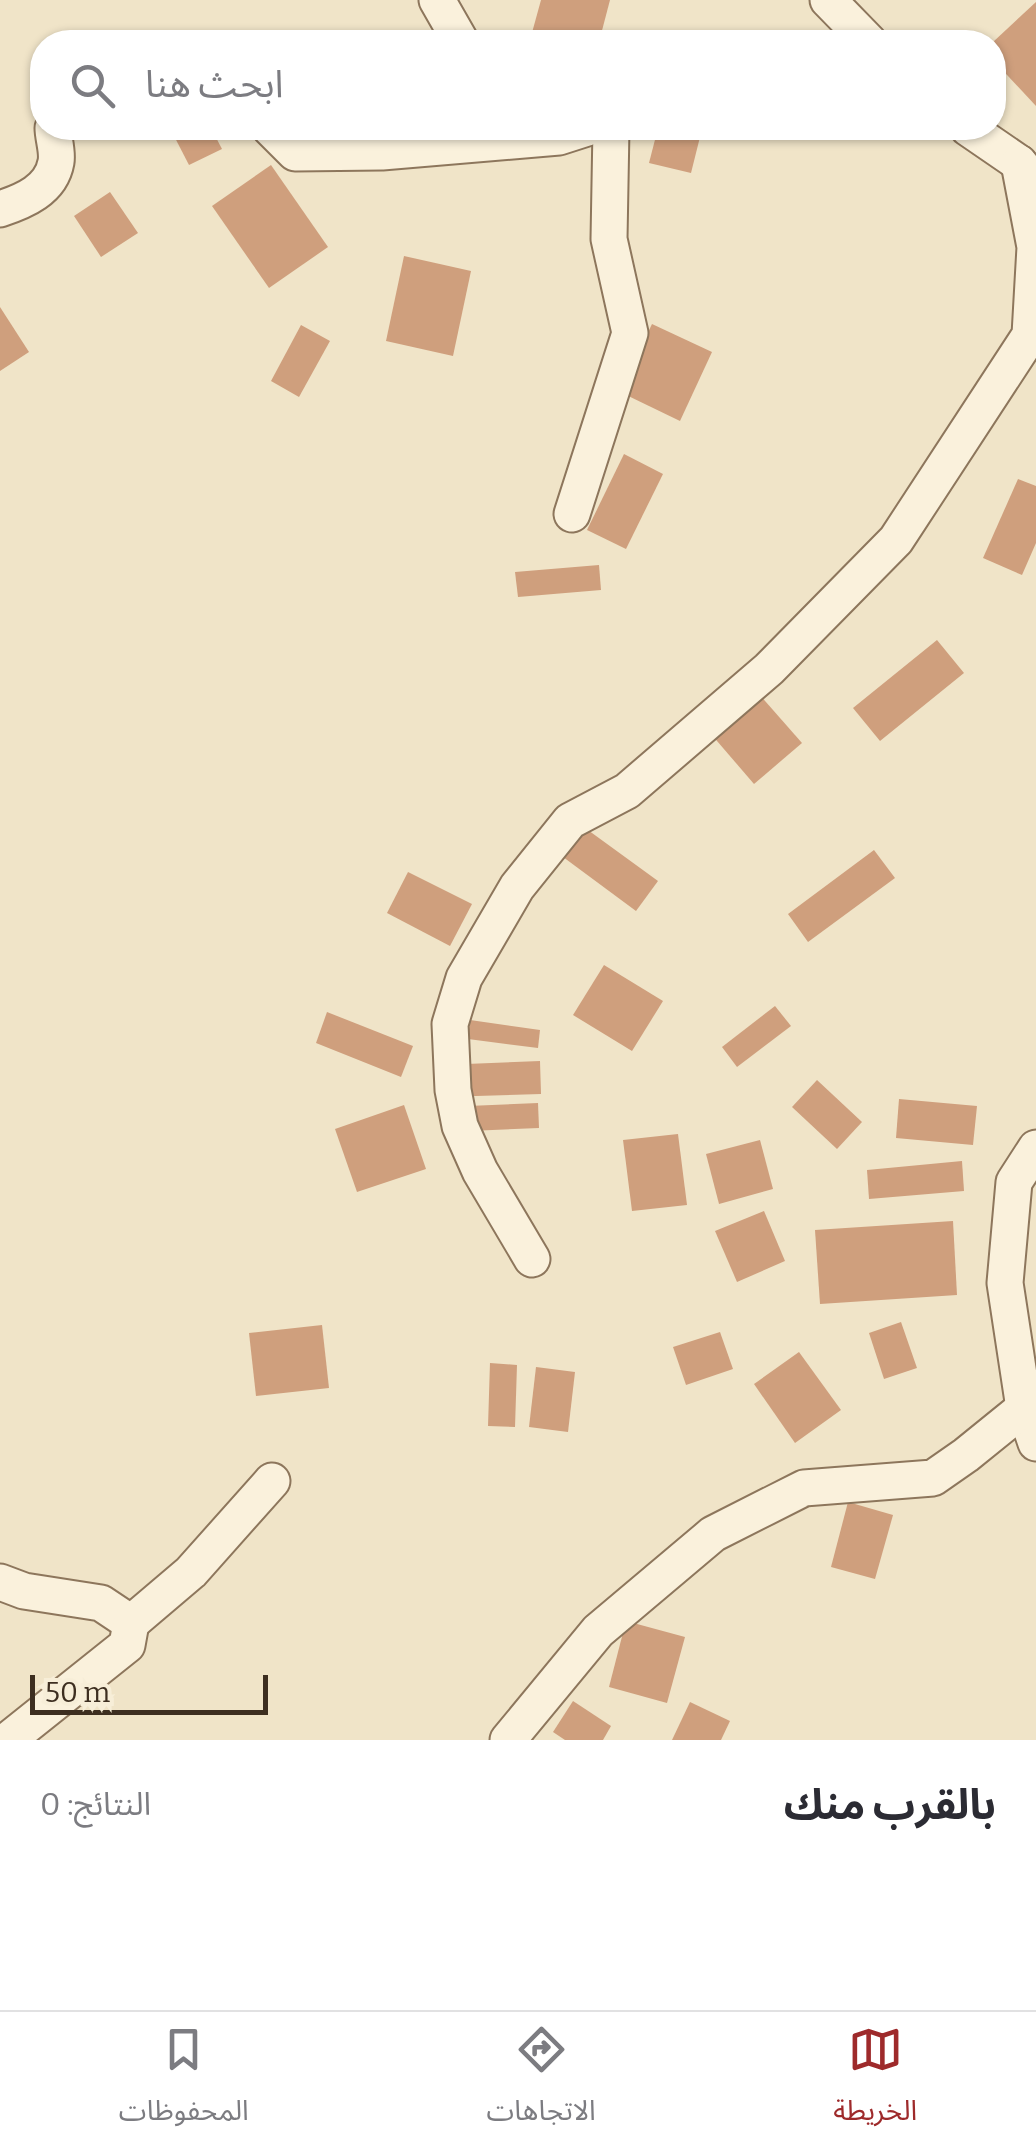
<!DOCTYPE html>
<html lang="ar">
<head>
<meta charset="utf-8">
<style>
  :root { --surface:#fff; --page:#f7f7f7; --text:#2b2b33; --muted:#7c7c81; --line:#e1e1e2; --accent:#9e2a2b }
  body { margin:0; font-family:Bitter,"Noto Sans Arabic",serif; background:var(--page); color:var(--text); direction:rtl }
  .scale { position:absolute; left:30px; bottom:25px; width:238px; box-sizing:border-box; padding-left:10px; border:5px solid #3d2e20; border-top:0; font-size:28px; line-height:35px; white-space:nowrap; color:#3d2e20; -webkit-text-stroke:8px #f7eed8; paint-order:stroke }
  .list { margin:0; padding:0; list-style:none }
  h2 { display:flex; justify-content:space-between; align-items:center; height:130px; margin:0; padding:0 40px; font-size:42px }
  h2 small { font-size:32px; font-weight:400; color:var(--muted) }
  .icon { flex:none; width:55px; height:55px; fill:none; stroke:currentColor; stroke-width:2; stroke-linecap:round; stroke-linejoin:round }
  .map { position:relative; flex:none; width:1036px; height:1740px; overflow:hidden; direction:ltr }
  .search { position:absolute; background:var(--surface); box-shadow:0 2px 8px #0004; left:30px; right:30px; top:30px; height:110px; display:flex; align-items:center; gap:25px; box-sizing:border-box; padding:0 35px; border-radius:40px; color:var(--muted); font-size:38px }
  .sheet { height:270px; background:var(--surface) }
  nav { display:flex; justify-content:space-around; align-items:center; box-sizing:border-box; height:140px; border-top:2px solid var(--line); background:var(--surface); font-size:28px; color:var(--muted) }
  nav a { display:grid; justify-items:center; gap:5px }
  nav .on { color:var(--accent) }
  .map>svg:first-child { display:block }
  .building { fill:#cf9f7d }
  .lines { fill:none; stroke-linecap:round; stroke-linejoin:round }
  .street-casing { stroke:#8d765c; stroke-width:39 }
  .street { stroke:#faf1dc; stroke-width:35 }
</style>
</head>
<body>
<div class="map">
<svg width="1036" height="1740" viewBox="0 0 1036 1740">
  <rect width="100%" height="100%" fill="#f0e4c8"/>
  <g class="building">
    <path d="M 541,0 L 610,0 L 599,42 L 540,42 L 530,40 Z"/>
    <path d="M 1036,2 L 1036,106 L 994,61 L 993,42 Z"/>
    <path d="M 187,128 L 211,128 L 222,149 L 189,165 L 173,134 Z"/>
    <path d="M 658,128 L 702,129 L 691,173 L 649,163 Z"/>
    <path d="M 271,165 L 328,247 L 269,288 L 212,206 Z"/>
    <path d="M 110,192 L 138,233 L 101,257 L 74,216 Z"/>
    <path d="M 404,256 L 471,271 L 453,356 L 386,341 Z"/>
    <path d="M 0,307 L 29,352 L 0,371 Z"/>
    <path d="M 652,324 L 712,352 L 680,421 L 620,392 Z"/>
    <path d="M 301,325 L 330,341 L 299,397 L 271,381 Z"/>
    <path d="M 624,454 L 663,474 L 626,549 L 587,530 Z"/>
    <path d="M 1018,479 L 1036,486 L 1036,543 L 1022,575 L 983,558 Z"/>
    <path d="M 599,565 L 601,590 L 518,597 L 515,572 Z"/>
    <path d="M 937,640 L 964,673 L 880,741 L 853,708 Z"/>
    <path d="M 758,693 L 802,743 L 754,784 L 711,734 Z"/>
    <path d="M 581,825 L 658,881 L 636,911 L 559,854 Z"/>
    <path d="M 874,850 L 895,878 L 808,942 L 788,914 Z"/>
    <path d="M 408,872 L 472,904 L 450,946 L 387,913 Z"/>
    <path d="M 604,965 L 663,1001 L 632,1051 L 573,1015 Z"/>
    <path d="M 775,1006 L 791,1026 L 737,1067 L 722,1047 Z"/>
    <path d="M 327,1012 L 413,1046 L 401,1077 L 316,1043 Z"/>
    <path d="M 470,1020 L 540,1030 L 538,1048 L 468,1039 Z"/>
    <path d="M 540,1061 L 541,1094 L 442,1097 L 441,1065 Z"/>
    <path d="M 817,1080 L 862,1122 L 837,1149 L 792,1107 Z"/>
    <path d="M 899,1099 L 977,1106 L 973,1145 L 896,1138 Z"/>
    <path d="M 538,1103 L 539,1128 L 469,1131 L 468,1106 Z"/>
    <path d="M 404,1105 L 426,1169 L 357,1192 L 335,1129 Z"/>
    <path d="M 678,1134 L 687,1205 L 632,1211 L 623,1140 Z"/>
    <path d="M 760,1140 L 773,1189 L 719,1204 L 706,1154 Z"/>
    <path d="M 962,1161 L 964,1191 L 869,1199 L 867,1170 Z"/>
    <path d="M 764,1211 L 785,1261 L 737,1282 L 715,1231 Z"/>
    <path d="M 953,1221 L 957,1295 L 820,1304 L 815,1230 Z"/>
    <path d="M 901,1322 L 917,1368 L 884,1379 L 869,1333 Z"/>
    <path d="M 322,1325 L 329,1388 L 256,1396 L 249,1333 Z"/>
    <path d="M 720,1332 L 733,1369 L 686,1385 L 673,1347 Z"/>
    <path d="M 799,1352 L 841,1410 L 795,1443 L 754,1384 Z"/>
    <path d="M 490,1363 L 517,1365 L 515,1427 L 488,1426 Z"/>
    <path d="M 536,1367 L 575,1372 L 568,1432 L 529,1427 Z"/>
    <path d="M 848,1502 L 893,1515 L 875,1579 L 831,1567 Z"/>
    <path d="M 626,1621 L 685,1637 L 667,1703 L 609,1687 Z"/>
    <path d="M 573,1701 L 611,1726 L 603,1740 L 565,1740 L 553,1732 Z"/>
    <path d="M 690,1702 L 730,1721 L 721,1740 L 672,1740 Z"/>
  </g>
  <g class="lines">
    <g class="street-casing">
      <g id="street">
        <path d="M 437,0 L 461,42"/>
        <path d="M 828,0 L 869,42"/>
        <path d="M 270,128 L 295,153 L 382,152 L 559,137 L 587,128"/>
        <path d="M 968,128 L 1019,163 L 1033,180"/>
        <path d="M 0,209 C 24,201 51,190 56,162 C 58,151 53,138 53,128"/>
        <path d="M 572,514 L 630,333 L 609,239 L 611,128"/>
        <path d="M 1036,1148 L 1014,1182 L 1005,1283 L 1024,1408 L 1036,1443"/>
        <path d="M 532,1259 L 480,1171 L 460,1126 L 453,1090 L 450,1024 L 464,978 L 517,887 L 570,821 L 627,791 L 769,669 L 896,540 L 1030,335 L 1035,247 L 1019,163"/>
        <path d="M 0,1582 L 24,1591 L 101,1603 L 131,1623 L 127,1645 L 8,1740"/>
        <path d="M 131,1623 L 191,1572 L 272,1481"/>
        <path d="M 508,1740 L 598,1631 L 713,1534 L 804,1488 L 933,1478 L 966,1455 L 1024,1408"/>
      </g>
    </g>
    <use href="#street" class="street"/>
  </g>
</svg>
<div class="scale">50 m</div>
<div class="search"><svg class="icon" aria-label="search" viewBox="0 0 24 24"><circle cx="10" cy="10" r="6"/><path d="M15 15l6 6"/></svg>ابحث هنا</div>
</div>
<section class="sheet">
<h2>بالقرب منك<small>النتائج: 0</small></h2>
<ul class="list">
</ul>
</section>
<nav>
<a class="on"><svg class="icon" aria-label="map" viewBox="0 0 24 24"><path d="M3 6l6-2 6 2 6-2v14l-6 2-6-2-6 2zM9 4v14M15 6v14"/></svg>الخريطة</a>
<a><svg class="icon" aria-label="directions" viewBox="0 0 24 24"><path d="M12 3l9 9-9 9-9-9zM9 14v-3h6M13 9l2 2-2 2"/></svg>الاتجاهات</a>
<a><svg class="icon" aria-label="saved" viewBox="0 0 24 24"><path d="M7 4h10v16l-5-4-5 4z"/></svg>المحفوظات</a>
</nav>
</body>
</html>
